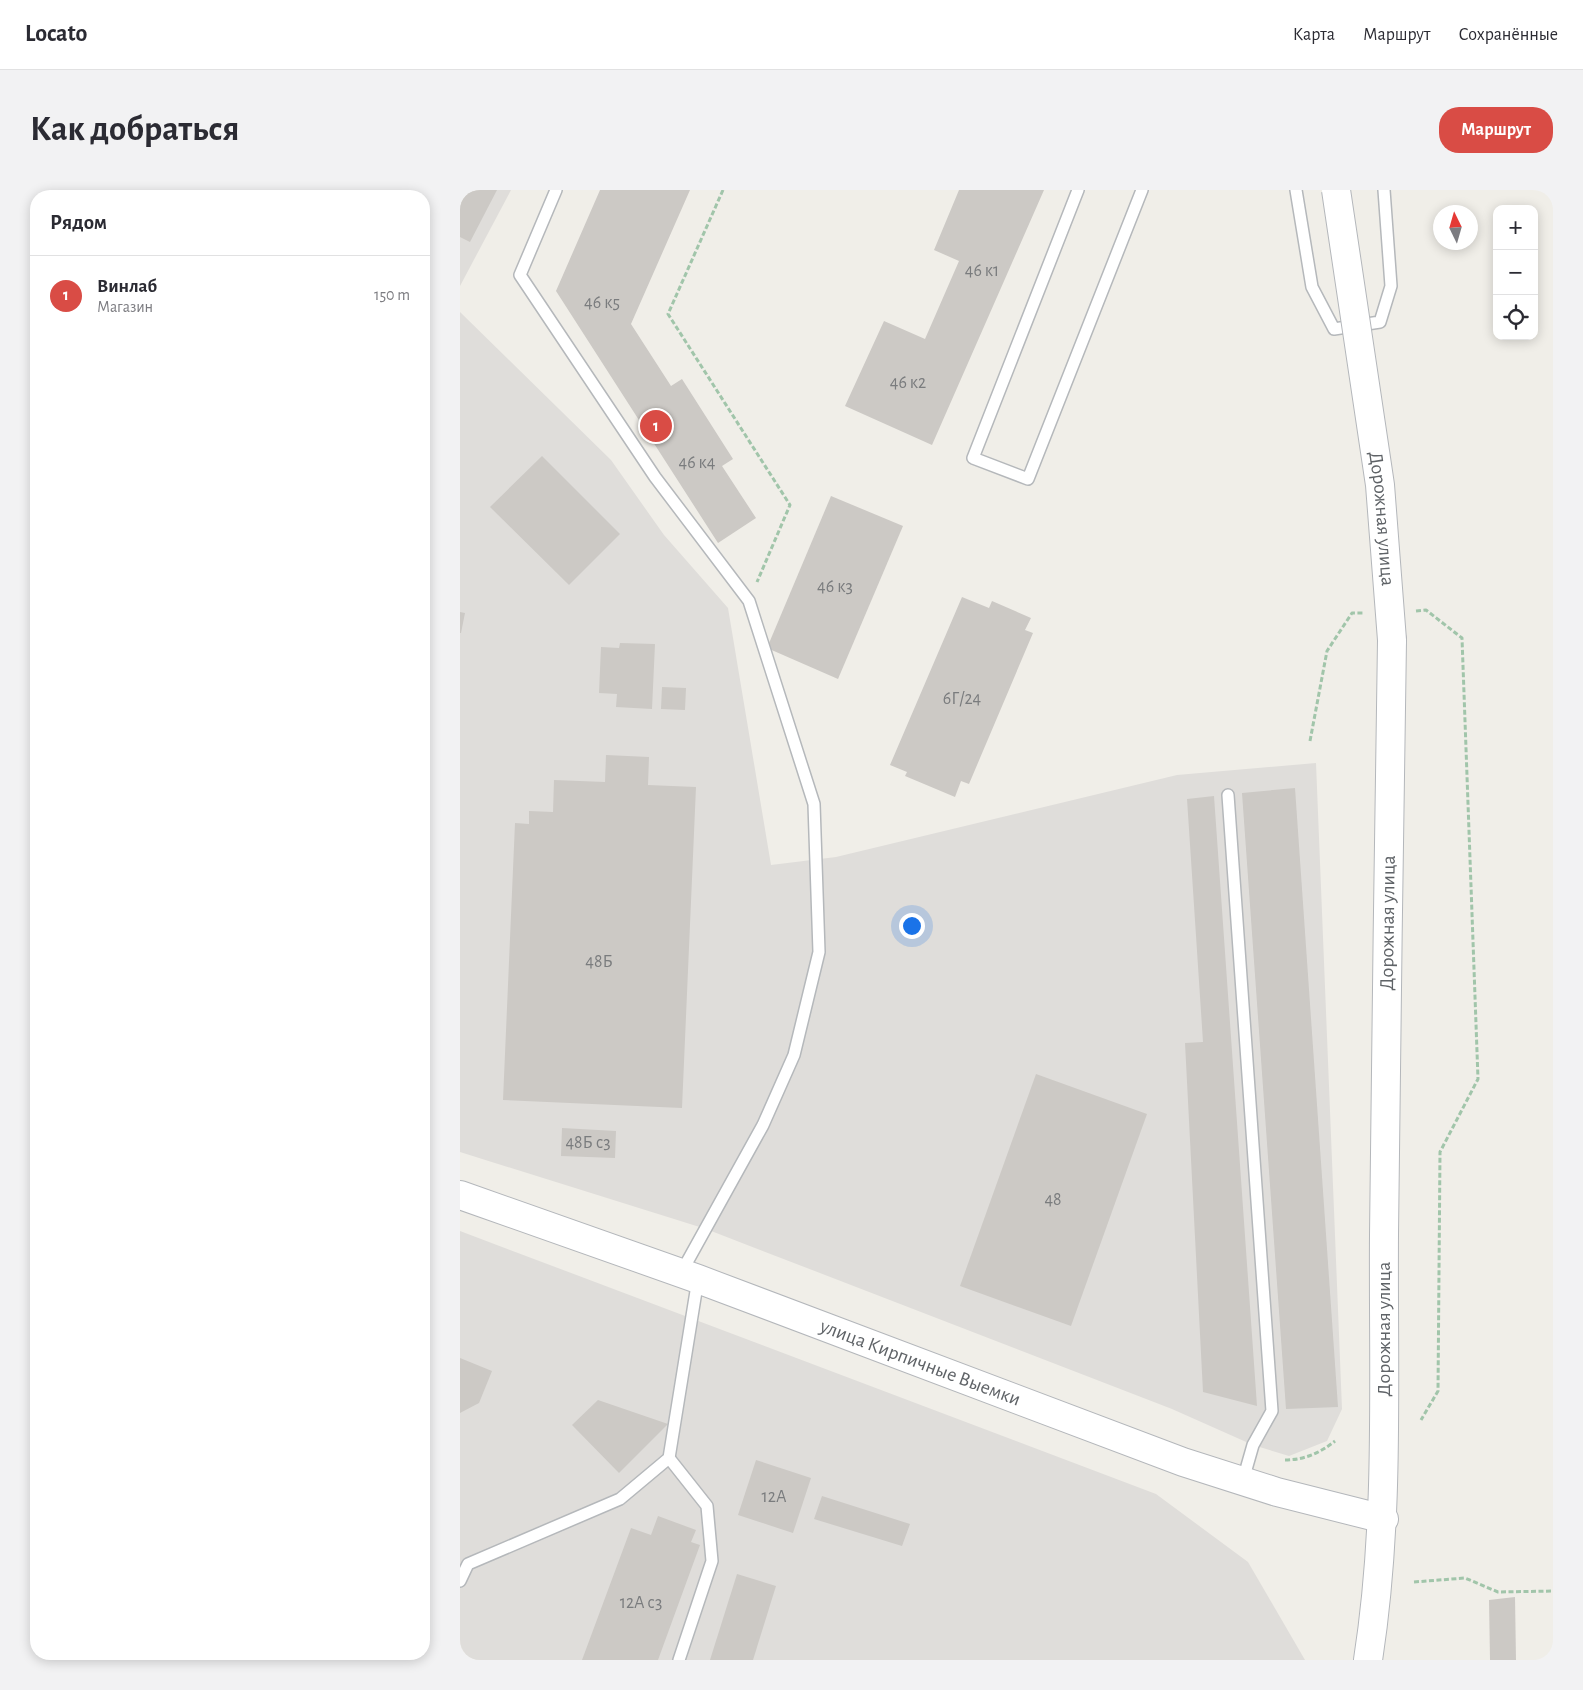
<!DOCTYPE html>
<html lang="ru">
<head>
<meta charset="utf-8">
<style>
  :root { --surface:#fff; --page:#f2f2f3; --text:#2b2b33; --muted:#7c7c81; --line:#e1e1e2; --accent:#d94c45 }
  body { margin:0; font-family:"Alegreya Sans",sans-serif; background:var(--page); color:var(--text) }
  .controls { position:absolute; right:15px; top:15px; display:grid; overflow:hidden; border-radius:10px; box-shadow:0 2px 12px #0003 }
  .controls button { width:45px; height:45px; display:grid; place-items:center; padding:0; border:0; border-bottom:1px solid var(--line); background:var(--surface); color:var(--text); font:25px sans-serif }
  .compass { position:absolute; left:973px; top:15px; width:45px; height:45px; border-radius:50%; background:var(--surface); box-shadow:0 2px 12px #0003; rotate:355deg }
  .you { position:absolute; left:451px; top:735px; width:18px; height:18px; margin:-12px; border:4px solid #fff; border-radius:50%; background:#1a73e8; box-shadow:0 0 0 8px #1a73e833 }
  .badge { display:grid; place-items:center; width:32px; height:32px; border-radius:50%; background:var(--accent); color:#fff; font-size:16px; font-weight:700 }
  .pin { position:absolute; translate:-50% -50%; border:2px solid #fff; box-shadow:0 1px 5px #0006 }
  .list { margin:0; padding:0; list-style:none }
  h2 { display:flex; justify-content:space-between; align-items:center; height:65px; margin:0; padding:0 20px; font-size:21px }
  h2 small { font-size:16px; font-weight:400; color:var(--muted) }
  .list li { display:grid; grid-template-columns:32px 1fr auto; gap:15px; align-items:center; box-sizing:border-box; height:80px; padding:0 20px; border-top:1px solid var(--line) }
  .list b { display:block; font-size:19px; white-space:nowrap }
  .list p { margin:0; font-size:16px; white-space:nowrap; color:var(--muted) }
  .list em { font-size:16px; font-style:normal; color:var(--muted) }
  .icon { flex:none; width:28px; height:28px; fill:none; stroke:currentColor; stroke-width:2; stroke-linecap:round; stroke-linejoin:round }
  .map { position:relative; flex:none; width:1093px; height:1470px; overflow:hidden; border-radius:20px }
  header { display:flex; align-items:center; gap:30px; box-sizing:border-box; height:70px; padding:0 25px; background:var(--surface); border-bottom:1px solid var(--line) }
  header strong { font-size:24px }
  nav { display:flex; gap:28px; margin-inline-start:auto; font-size:18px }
  .intro { display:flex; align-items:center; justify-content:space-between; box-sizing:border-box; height:120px; padding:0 30px }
  h1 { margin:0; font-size:35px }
  .button { padding:12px 22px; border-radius:20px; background:var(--accent); color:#fff; font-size:18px; font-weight:700 }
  main { display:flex; gap:30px; padding:0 30px }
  aside { flex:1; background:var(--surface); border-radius:20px; box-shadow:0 2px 12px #0003 }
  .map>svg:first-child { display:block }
  .industrial { fill:#dfddda }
  .building { fill:#ccc9c5 }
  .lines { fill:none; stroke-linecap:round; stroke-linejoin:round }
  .lane-casing { stroke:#b5b8bb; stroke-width:14 }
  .secondary-casing { stroke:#b4b7bb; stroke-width:30 }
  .path { stroke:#a1c5aa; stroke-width:3; stroke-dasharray:5 2.5; stroke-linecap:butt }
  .lane { stroke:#fff; stroke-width:11 }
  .secondary { stroke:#fff; stroke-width:28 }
  .secondary-bridge-casing { stroke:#b4b7bb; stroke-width:30; stroke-linecap:butt }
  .secondary-bridge { stroke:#fff; stroke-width:28 }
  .labels { text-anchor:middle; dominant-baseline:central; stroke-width:4.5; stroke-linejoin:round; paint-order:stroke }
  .number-label { font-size:18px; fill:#7a7c7e }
  .street-label { font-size:20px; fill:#5f6367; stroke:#fff }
</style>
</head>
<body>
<header>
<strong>Locato</strong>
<nav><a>Карта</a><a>Маршрут</a><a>Сохранённые</a></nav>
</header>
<div class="intro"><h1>Как добраться</h1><a class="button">Маршрут</a></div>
<main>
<aside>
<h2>Рядом<small></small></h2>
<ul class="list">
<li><span class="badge">1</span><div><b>Винлаб</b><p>Магазин</p></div><em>150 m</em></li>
</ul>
</aside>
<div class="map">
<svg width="1093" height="1470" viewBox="0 0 1093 1470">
  <rect width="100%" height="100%" fill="#f0eee8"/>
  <g class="industrial">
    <path d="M 0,0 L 51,0 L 0,96 Z"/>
    <path d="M 0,122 L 151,270 L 204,345 L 268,418 L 311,675 L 376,667 L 717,585 L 856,573 L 882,1219 L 867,1251 L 829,1266 L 793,1255 L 712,1219 L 246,1039 L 0,962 Z"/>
    <path d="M 0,1041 L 696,1304 L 788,1372 L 845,1470 L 0,1470 Z"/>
  </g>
  <g class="building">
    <path d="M 0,0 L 37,0 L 10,52 L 0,47 Z"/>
    <path d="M 140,0 L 230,0 L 171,134 L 211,196 L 222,189 L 273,269 L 262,276 L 296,328 L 258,353 L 96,101 Z"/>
    <path d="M 499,0 L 584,0 L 472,255 L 385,216 L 424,131 L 465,149 L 499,71 L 474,60 Z"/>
    <path d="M 82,266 L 160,344 L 109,395 L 30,317 Z"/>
    <path d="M 371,306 L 443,336 L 378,489 L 307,458 Z"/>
    <path d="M 502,407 L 529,418 L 532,411 L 571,428 L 565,440 L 573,443 L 509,594 L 501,591 L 495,607 L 445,586 L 447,582 L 430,575 Z"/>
    <path d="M 0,422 L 5,423 L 1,443 L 0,443 Z"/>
    <path d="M 160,453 L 195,454 L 192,519 L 156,517 L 157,504 L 139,503 L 141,457 L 159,458 Z"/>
    <path d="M 202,497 L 226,498 L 225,520 L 201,519 Z"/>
    <path d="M 146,565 L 189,567 L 188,595 L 236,597 L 222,918 L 43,910 L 55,633 L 69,634 L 69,621 L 93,622 L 94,590 L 145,592 Z"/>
    <path d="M 835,598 L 878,1217 L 826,1219 L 782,603 Z"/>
    <path d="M 754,606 L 797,1216 L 743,1202 L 725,853 L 743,852 L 727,609 Z"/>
    <path d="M 576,884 L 687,924 L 611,1136 L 500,1096 Z"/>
    <path d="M 102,938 L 156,941 L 155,968 L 101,966 Z"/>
    <path d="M 0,1168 L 32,1181 L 19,1213 L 0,1223 Z"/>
    <path d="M 138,1210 L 208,1234 L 159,1283 L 112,1235 Z"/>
    <path d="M 296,1270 L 351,1288 L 333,1343 L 278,1325 Z"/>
    <path d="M 362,1306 L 450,1334 L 442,1356 L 354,1329 Z"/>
    <path d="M 198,1326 L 236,1340 L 231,1352 L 240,1355 L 198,1470 L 122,1470 L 171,1338 L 191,1345 Z"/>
    <path d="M 277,1384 L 316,1396 L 293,1470 L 250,1470 Z"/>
    <path d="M 1055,1407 L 1056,1470 L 1030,1470 L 1029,1410 Z"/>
  </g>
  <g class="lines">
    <g class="lane-casing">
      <g id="lane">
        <path d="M 96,0 L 60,85 L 195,287 L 289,411 L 354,614 L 359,762 L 334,865 L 303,935 L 221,1083"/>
        <path d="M 618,0 L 513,268 L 568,289 L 682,0"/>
        <path d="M 836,0 L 852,97 L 874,139 L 920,132 L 931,96 L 924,0"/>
        <path d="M 768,605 L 812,1221 L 793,1255 L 783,1290"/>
        <path d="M 209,1268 L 247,1316 L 252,1371 L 219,1470"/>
        <path d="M 0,1391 L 8,1374 L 160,1309 L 209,1268 L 238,1089"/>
      </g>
    </g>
    <g class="secondary-casing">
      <g id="secondary">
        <path id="s1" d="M 0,1005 L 238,1089 L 723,1272 L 817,1302 L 924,1329"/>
        <path id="s2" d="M 908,1470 C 930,1329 923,1188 924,1045 C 926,847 929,648 932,450"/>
      </g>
    </g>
    <g class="path">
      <path d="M 263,0 L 208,124 L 330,315 L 297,392"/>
      <path d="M 956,421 L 966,420 L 1002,448 L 1018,889 L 980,962 L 978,1201 L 961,1230"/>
      <path d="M 850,551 L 867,461 L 892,423 L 904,423"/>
      <path d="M 825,1270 C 844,1270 860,1263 875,1251"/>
      <path d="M 954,1392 L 1005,1388 L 1038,1402 L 1093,1401"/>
    </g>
    <use href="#lane" class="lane"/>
    <use href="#secondary" class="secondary"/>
    <g class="secondary-bridge-casing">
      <g id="secondary-bridge">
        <path id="s3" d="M 876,0 L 920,295 L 932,450"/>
      </g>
    </g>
    <use href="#secondary-bridge" class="secondary-bridge"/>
  </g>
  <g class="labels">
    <g class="number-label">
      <text x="522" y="81">46 к1</text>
      <text x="142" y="113">46 к5</text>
      <text x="448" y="193">46 к2</text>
      <text x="237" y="273">46 к4</text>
      <text x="375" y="397">46 к3</text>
      <text x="502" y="509">6Г/24</text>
      <text x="139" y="772">48Б</text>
      <text x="128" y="953">48Б с3</text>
      <text x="593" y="1010">48</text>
      <text x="314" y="1307">12А</text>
      <text x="181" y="1413">12А с3</text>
    </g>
    <g class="street-label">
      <text stroke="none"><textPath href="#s3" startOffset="332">Дорожная улица</textPath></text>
      <text stroke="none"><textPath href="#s2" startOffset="738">Дорожная улица</textPath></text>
      <text transform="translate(924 1139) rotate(-90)">Дорожная улица</text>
      <text stroke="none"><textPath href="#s1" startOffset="490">улица Кирпичные Выемки</textPath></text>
    </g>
  </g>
</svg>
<div class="controls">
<button>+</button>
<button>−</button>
<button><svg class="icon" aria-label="locate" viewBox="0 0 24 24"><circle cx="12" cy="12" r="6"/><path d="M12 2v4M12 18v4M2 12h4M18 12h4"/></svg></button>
</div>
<svg class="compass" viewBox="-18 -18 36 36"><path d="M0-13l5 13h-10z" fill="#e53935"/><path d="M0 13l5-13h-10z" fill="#7c7c81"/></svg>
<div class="you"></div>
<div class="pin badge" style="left:196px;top:236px">1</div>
</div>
</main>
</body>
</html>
